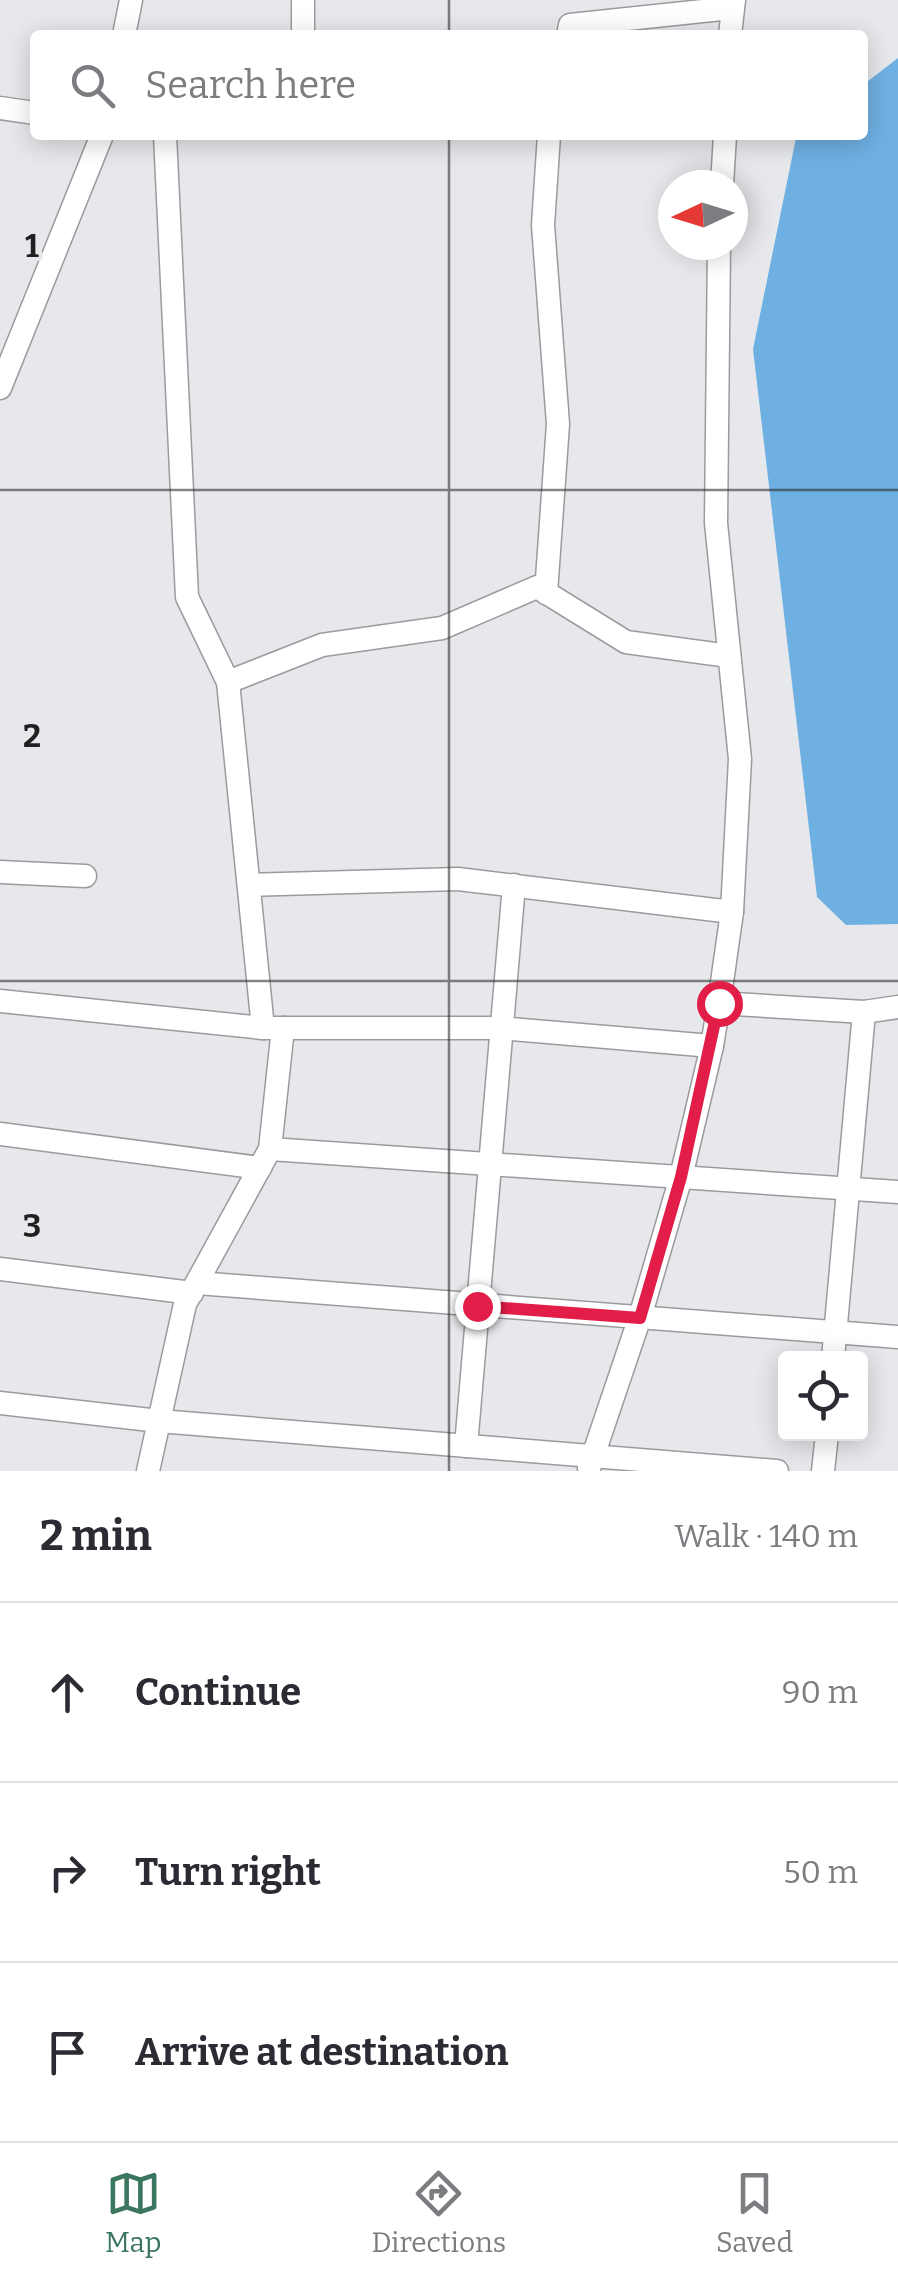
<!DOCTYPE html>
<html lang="en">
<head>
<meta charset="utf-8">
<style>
  :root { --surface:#fff; --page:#f2f2f3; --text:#2b2b33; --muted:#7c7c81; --line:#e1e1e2; --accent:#3b765f }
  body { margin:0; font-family:Bitter,serif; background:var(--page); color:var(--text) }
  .controls { position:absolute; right:30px; bottom:30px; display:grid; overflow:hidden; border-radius:10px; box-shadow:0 5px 25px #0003 }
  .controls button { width:90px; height:90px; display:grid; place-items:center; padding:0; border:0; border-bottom:2px solid var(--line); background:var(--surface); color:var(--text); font:50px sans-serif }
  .compass { position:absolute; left:658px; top:170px; width:90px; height:90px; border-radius:50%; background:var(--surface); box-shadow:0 5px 25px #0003; rotate:266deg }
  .stop { position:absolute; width:30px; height:30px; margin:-22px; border:8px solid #e11d48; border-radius:50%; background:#fff }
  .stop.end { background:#e11d48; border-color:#fff; box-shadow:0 2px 10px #0008 }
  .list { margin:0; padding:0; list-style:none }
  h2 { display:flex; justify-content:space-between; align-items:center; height:130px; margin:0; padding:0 40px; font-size:42px }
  h2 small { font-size:32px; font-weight:400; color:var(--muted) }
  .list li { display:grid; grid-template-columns:65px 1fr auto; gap:30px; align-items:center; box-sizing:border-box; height:180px; padding:0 40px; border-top:2px solid var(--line) }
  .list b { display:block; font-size:38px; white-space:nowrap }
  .list em { font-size:32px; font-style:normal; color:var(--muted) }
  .icon { flex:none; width:55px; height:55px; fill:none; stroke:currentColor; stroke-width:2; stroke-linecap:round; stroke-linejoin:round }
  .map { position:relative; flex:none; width:898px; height:1471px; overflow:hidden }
  .search { position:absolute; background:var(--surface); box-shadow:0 5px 25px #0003; left:30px; right:30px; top:30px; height:110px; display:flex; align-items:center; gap:25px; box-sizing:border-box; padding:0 35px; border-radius:10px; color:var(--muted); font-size:38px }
  .sheet { height:670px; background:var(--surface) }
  nav { display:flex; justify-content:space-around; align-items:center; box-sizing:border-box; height:140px; border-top:2px solid var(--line); background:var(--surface); font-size:28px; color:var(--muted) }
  nav a { display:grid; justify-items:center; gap:5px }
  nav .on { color:var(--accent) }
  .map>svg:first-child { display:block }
  .water { fill:#6fb0e3 }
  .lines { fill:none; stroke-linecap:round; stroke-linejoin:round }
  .street-casing { stroke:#9a9b9e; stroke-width:25 }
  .street { stroke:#fff; stroke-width:22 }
  .route { stroke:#e11d48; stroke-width:12 }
  .grid { fill:none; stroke:#202021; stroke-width:2.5; stroke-opacity:0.55 }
  .grid-label { font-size:32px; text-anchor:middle; font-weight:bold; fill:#202021; stroke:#e7e8eb; stroke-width:8; stroke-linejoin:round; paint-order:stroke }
</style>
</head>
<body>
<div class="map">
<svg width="898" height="1471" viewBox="0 0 898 1471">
  <rect width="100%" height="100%" fill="#e7e8eb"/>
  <path class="water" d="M 898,58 L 898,924 L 846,925 L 817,897 L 753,349 L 796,138 L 800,135 L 863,135 L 863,85 Z"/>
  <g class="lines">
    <g class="street-casing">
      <g id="street">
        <path d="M 303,0 L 303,35"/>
        <path d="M 124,35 L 131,0"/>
        <path d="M 568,35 L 570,25 L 731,8"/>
        <path d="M 730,35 L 734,0"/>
        <path d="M 0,108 L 35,113"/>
        <path d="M 165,135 L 187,597 L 228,682 L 263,1028"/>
        <path d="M 722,185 L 725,135"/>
        <path d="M 719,245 L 716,523 L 740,759 L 732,912 L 719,1003 L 864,1012 L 833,1358"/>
        <path d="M 0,388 L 102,135"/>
        <path d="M 546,593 L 558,424 L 543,225 L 549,135"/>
        <path d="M 228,682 L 322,645 L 442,628 L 537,587 L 626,642 L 729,656"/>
        <path d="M 0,872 L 85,876"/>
        <path d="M 249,885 L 458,879 L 732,912"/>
        <path d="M 0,1001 L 263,1028 L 500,1028 L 712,1046 L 719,1003"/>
        <path d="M 864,1012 L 898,1007"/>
        <path d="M 0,1134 L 260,1168"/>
        <path d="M 270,1149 L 898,1192"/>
        <path d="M 0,1269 L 192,1293"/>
        <path d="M 197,1283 L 898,1337"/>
        <path d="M 0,1403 L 159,1421 L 777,1471"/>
        <path d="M 466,1446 L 514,885"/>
        <path d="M 589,1468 L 640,1317 L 681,1177 L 712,1046"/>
        <path d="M 148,1471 L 185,1304 L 270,1149 L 283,1028"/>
        <path d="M 823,1471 L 827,1434"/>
      </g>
    </g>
    <use href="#street" class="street"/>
  </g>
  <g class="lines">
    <path class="route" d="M 477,1306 L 640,1318 L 681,1177 L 719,1003"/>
  </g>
  <path class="grid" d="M 449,0 L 449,35M 449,135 L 449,1471M 0,490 L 898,490M 0,981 L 898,981"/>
  <g class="grid-label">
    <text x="32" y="257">1</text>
    <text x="32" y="747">2</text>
    <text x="32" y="1237">3</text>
  </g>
</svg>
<div class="controls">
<button><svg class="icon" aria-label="locate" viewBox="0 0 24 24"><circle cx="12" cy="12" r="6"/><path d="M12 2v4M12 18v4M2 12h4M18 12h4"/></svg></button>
</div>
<svg class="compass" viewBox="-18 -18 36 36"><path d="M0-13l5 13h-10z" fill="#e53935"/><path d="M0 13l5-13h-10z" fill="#7c7c81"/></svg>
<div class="stop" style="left:719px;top:1003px"></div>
<div class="stop end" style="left:477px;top:1306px"></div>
<div class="search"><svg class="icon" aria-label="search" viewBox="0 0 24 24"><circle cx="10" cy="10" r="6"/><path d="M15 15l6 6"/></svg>Search here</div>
</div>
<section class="sheet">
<h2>2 min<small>Walk · 140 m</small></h2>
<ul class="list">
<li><svg class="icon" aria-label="ahead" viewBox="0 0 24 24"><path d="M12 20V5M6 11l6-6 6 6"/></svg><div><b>Continue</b></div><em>90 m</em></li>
<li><svg class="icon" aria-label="right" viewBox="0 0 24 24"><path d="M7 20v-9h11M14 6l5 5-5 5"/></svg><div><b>Turn right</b></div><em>50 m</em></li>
<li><svg class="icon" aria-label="arrive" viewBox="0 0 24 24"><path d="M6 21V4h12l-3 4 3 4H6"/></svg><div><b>Arrive at destination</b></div></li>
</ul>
</section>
<nav>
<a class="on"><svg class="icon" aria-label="map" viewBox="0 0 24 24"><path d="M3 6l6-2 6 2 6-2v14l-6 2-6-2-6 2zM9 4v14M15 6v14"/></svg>Map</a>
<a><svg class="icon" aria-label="directions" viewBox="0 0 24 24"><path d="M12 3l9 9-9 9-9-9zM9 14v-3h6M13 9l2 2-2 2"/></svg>Directions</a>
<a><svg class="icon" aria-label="saved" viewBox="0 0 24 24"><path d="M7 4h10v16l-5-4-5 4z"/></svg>Saved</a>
</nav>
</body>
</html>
